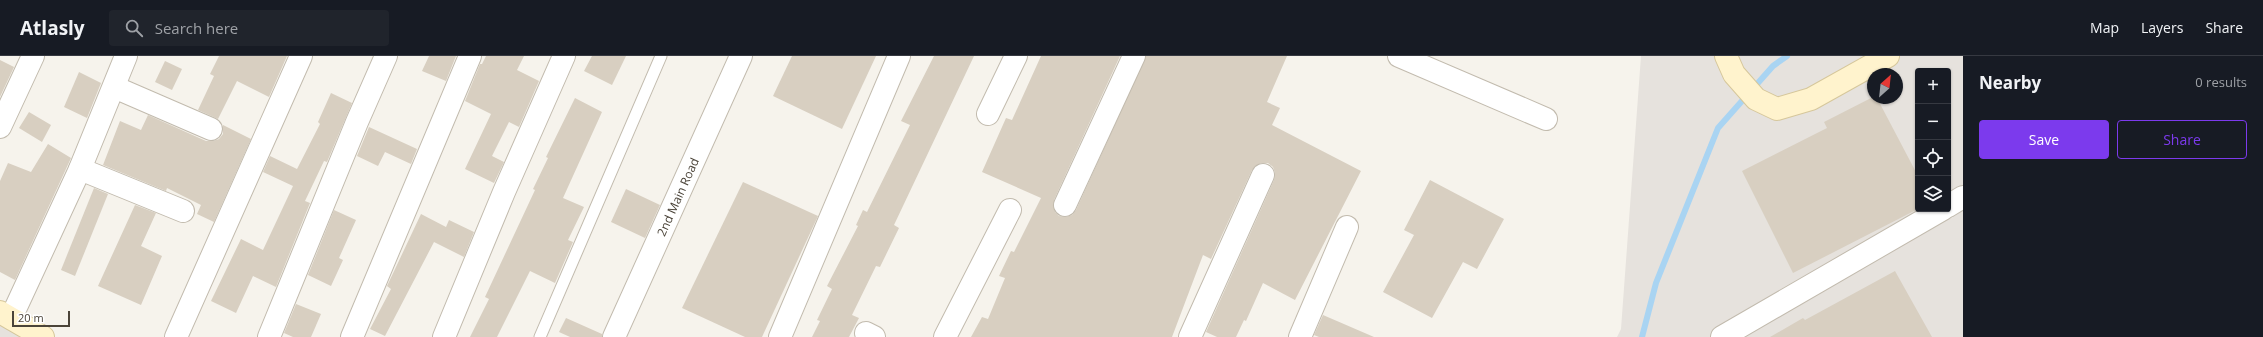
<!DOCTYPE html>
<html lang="en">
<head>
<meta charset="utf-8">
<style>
  :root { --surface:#171b24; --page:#20242c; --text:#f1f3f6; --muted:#9ea1a6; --line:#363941; --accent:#7c3aed }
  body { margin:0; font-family:"Open Sans",sans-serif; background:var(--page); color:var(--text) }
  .controls { position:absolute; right:12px; top:12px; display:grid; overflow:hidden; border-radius:4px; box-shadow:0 1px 3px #0004 }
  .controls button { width:36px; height:36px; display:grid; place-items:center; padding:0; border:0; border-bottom:1px solid var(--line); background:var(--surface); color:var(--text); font:20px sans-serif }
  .compass { position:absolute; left:1867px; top:12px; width:36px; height:36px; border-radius:50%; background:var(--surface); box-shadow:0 1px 3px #0004; rotate:27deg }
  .scale { position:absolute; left:12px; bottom:10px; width:58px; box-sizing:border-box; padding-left:4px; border:2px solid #4b4439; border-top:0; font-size:11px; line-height:14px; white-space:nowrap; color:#4b4439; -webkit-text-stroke:3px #fff; paint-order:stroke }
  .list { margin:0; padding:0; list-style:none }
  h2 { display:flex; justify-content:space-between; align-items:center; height:52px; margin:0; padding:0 16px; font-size:17px }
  h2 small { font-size:13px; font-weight:400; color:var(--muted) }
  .actions { display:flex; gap:8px; padding:12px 16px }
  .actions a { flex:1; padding:9px 0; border:1px solid var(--accent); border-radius:4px; text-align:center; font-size:14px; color:var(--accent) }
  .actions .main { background:var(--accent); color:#fff }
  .icon { flex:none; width:22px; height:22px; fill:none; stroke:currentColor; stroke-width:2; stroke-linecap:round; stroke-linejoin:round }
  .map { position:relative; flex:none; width:1963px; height:281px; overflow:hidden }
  header { display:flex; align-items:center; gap:24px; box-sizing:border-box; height:56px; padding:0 20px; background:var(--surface); border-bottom:1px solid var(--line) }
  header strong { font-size:19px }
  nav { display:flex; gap:22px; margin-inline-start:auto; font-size:14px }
  .search { width:280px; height:36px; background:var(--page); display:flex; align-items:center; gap:10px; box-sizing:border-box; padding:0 14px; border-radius:4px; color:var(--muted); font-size:15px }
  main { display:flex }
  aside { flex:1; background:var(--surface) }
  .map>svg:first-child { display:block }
  .industrial { fill:#e6e2dd; fill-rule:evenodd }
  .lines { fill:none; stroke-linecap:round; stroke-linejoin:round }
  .stream { stroke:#a9d4f2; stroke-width:6 }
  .building { fill:#d8cfc1 }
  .lane-casing { stroke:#c2bbae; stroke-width:13 }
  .street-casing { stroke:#c2bbae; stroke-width:24 }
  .secondary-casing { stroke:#d6c79b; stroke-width:24 }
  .lane { stroke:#fff; stroke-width:11 }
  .street { stroke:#fff; stroke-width:22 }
  .secondary { stroke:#fff3cd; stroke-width:22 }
  .labels { text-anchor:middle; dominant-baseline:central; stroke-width:3; stroke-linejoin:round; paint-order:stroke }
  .street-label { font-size:12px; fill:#4b4439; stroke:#fff }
</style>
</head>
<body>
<header>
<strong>Atlasly</strong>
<div class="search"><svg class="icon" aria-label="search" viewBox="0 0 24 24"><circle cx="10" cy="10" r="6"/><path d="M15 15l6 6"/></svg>Search here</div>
<nav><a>Map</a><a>Layers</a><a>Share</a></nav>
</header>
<main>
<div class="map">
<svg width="1963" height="281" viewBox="0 0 1963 281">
  <rect width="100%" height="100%" fill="#f6f3ec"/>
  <g class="industrial">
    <path d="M 1641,0 L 1963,0 L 1963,281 L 1617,281 L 1621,273 ZM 1918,15 L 1948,15 L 1948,153 L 1918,153 ZM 1873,18 L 1897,18 L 1897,42 L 1873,42 Z"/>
    <path d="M 0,263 L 25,281 L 0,281 Z"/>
  </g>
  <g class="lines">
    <path class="stream" d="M 1642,281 L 1656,227 L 1718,72 L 1773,10 L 1787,0"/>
  </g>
  <g class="building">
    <path d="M 219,0 L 287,0 L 269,41 L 237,25 L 218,63 L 198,54 L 214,20 L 210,18 Z"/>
    <path d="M 429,0 L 456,0 L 446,25 L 422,15 Z"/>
    <path d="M 486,0 L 524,0 L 517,14 L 539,25 L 519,71 L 509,66 L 492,100 L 504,106 L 494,127 L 465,113 L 491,58 L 465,45 L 480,8 L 482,8 Z"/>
    <path d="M 592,0 L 626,0 L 612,29 L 584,15 Z"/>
    <path d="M 792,0 L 876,0 L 842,73 L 773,40 Z"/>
    <path d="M 934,0 L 974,0 L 894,169 L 899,172 L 880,211 L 876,210 L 852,259 L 859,262 L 849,281 L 812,281 L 820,265 L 817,264 L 832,233 L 827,230 L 858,170 L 856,169 L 863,154 L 867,156 L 910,69 L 901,65 Z"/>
    <path d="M 1041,0 L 1120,0 L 1054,144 L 1055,156 L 1059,160 L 1066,161 L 1072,159 L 1076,154 L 1146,0 L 1287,0 L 1267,46 L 1280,52 L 1272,69 L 1361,115 L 1295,244 L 1263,227 L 1246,265 L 1244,264 L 1236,281 L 1217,281 L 1206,276 L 1274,124 L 1275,117 L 1273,111 L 1268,107 L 1261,107 L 1252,114 L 1211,203 L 1203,199 L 1172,281 L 971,281 L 982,261 L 988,263 L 1005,222 L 999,220 L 1011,195 L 1014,196 L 1041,142 L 982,116 L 1006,62 L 1012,64 Z"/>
    <path d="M 0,4 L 14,11 L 0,41 Z"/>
    <path d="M 165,5 L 182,13 L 172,34 L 155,26 Z"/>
    <path d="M 79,16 L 101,27 L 87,62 L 64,51 Z"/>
    <path d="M 331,37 L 352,47 L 327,106 L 324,105 L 305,145 L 310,147 L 276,231 L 253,220 L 236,257 L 211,245 L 241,183 L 263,194 L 293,130 L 263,116 L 270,100 L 297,113 L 320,68 L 318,66 Z"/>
    <path d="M 1873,41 L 1877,42 L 1918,120 L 1918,153 L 1793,217 L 1742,115 L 1827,72 L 1824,66 Z"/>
    <path d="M 575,42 L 602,56 L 563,142 L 584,151 L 568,184 L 573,186 L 555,227 L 530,215 L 497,281 L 470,281 L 489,243 L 485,241 L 535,134 L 533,133 L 548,102 L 546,101 Z"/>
    <path d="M 29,56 L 51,69 L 42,86 L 19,72 Z"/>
    <path d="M 148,59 L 206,85 L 213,85 L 219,83 L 223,78 L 223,69 L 251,83 L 214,166 L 197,158 L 201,149 L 167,132 L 166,135 L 103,109 L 120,65 L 141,74 Z"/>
    <path d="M 369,71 L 417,93 L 411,108 L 385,96 L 378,110 L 357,100 Z"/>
    <path d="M 48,88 L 71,102 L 15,224 L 0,216 L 0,125 L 8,107 L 31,116 Z"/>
    <path d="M 1430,124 L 1504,163 L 1477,213 L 1463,206 L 1432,262 L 1383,236 L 1414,179 L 1404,174 Z"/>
    <path d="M 743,126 L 818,160 L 762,281 L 745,281 L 682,252 Z"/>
    <path d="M 94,132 L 108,138 L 75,220 L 61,214 Z"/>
    <path d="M 626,133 L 660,149 L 645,182 L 611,166 Z"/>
    <path d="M 135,149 L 156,157 L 141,190 L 162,200 L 141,249 L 98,230 Z"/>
    <path d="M 334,154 L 356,164 L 339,202 L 343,204 L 331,230 L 308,219 Z"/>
    <path d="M 421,158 L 446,171 L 449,164 L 474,176 L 464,201 L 434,186 L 385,280 L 370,273 L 391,233 L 387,230 Z"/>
    <path d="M 1895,215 L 1932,281 L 1770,281 L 1803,262 L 1805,264 Z"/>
    <path d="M 296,248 L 321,258 L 311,281 L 293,281 L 284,277 Z"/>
    <path d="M 1323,259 L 1374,281 L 1319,281 L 1314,279 Z"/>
    <path d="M 566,262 L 602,278 L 602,281 L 570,281 L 559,276 Z"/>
  </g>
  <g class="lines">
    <g class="lane-casing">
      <path id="lane" d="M 540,281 L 661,0"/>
    </g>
    <g class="street-casing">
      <g id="street">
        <path d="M 1399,0 L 1546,63"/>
        <path d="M 114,31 L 211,73"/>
        <path d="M 988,58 L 1016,0"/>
        <path d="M 0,71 L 33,0"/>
        <path d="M 80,113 L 183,155"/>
        <path d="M 1065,149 L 1134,0"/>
        <path d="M 1948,150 L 1963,141"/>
        <path d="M 11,262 L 80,113 L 126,0"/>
        <path d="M 866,277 L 874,281"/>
        <path d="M 176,281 L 301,0"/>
        <path d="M 269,281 L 357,66 L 386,0"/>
        <path d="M 352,281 L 470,0"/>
        <path d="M 444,281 L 504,136 L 564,0"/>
        <path id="s1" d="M 614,281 L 741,0"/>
        <path d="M 780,281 L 899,0"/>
        <path d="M 945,281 L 1010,154"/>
        <path d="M 1190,281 L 1263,119"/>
        <path d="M 1300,281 L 1347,171"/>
        <path d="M 1722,281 L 1943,153"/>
      </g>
    </g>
    <g class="secondary-casing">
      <g id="secondary">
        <path d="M 1726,0 L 1734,18 L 1756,43 L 1777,53 L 1811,43 L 1888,0"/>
        <path d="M 0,256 L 43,281"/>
      </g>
    </g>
    <use href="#lane" class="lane"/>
    <use href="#street" class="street"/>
    <use href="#secondary" class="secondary"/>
  </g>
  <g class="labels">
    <g class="street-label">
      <text stroke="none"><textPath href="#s1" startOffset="154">2nd Main Road</textPath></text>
    </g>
  </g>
</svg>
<div class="controls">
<button>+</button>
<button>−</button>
<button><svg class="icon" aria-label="locate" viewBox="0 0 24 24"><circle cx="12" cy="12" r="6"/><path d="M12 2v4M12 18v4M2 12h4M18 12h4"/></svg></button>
<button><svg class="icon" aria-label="layers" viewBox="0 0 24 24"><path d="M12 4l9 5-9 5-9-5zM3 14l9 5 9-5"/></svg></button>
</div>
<svg class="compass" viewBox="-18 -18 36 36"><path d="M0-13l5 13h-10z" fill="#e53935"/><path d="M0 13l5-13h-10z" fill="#9ea1a6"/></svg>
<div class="scale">20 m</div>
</div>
<aside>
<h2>Nearby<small>0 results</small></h2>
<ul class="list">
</ul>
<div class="actions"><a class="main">Save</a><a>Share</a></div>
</aside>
</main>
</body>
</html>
